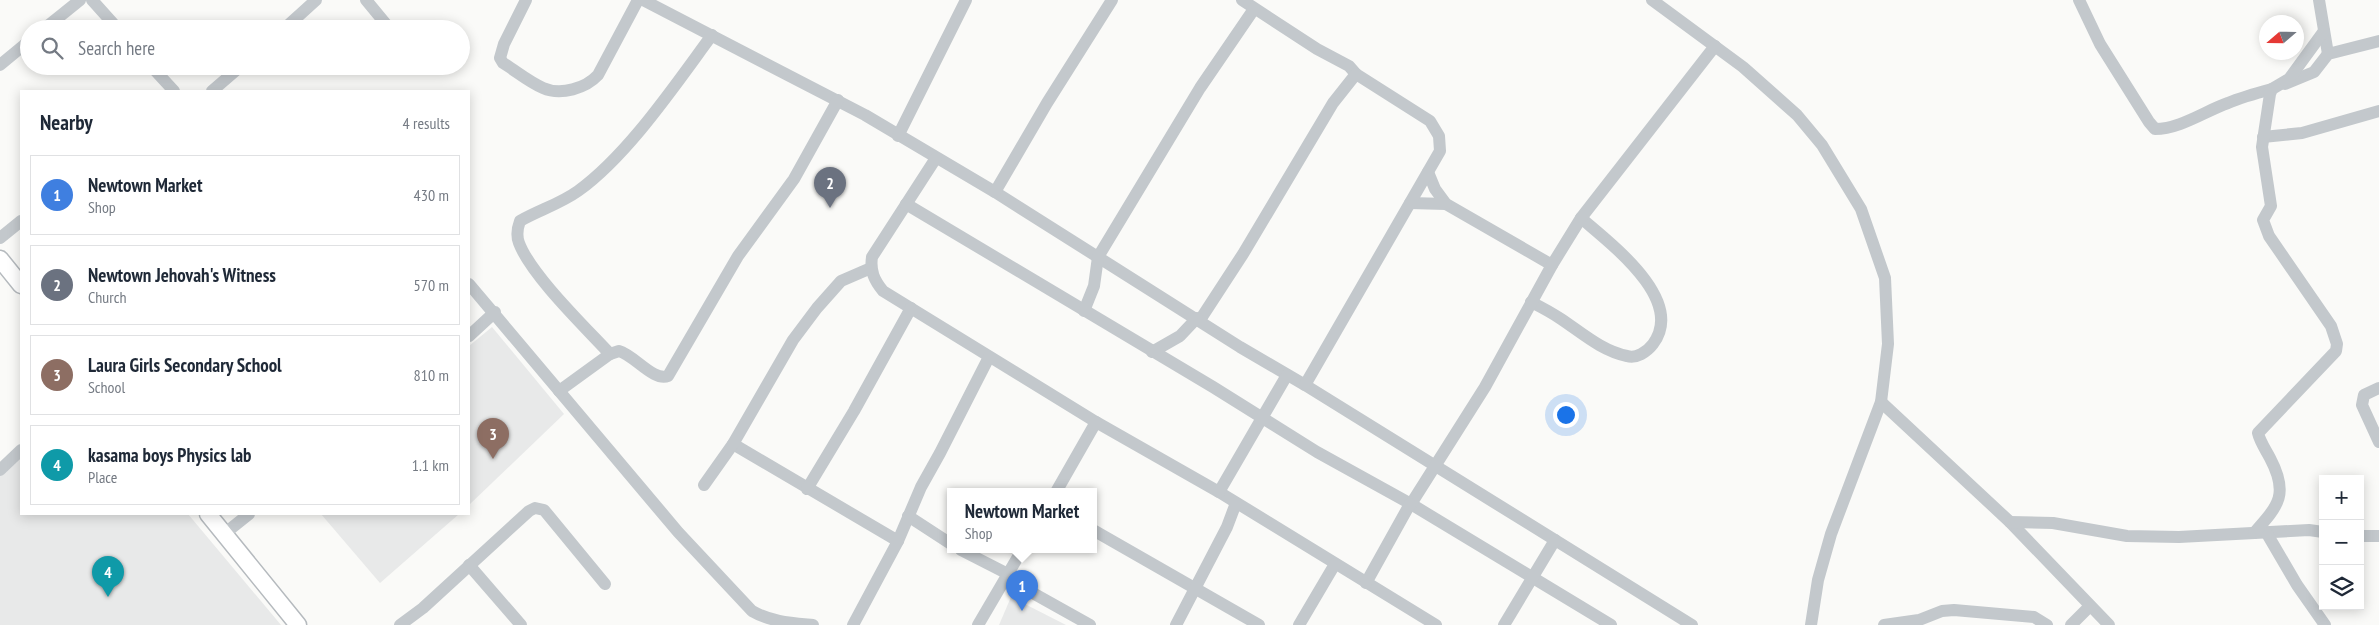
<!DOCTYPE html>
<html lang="en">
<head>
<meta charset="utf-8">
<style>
  :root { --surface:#fff; --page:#f2f2f3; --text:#1f2937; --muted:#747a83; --line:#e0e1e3; --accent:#e4572e }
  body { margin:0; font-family:"PT Sans Narrow",sans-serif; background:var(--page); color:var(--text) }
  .controls { position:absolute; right:15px; bottom:15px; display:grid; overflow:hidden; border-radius:0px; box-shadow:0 2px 12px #0003 }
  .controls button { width:45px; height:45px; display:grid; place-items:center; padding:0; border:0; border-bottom:1px solid var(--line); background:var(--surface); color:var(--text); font:25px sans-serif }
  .compass { position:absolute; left:2259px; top:15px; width:45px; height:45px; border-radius:50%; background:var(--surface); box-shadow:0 2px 12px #0003; rotate:250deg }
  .you { position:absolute; left:1565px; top:414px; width:18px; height:18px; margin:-12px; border:4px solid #fff; border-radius:50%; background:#1a73e8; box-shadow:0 0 0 8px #1a73e833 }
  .badge { display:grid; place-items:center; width:32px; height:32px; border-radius:50%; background:var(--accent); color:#fff; font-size:16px; font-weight:700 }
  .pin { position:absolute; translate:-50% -41px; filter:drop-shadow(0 1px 2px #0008) }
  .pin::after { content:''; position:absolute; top:26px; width:18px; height:15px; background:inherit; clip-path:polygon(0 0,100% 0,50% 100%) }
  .popup { position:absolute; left:947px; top:488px; width:150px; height:65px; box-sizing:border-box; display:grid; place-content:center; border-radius:0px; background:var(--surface); filter:drop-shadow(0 1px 4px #0005); font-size:16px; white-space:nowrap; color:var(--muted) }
  .popup b { font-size:19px; color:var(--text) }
  .popup::after { content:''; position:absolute; left:50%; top:100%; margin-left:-10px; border:10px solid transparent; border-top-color:var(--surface) }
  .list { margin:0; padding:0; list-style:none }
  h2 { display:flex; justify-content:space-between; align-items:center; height:65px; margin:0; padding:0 20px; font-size:21px }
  h2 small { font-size:16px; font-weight:400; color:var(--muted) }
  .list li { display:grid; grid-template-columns:32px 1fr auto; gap:15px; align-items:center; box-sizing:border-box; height:80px; margin:0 10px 10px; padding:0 10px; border:1px solid var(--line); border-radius:0px }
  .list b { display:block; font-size:19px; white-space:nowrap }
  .list p { margin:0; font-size:16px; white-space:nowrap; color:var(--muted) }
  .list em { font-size:16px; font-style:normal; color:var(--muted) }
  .icon { flex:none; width:28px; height:28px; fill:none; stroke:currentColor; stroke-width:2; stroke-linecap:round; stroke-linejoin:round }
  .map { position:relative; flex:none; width:2379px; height:625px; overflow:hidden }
  .search { position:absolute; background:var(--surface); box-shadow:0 2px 12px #0003; left:20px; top:20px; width:450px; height:55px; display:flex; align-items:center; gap:12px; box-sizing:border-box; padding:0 18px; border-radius:28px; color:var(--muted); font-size:19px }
  .panel { position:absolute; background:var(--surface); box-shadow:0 2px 12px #0003; left:20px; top:90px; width:450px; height:425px; border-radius:0px }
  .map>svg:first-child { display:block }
  .built { fill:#e8e9e9 }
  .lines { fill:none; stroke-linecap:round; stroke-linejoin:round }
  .major-casing { stroke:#b5babe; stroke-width:19 }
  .minor { stroke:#c3c8cc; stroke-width:12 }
  .major { stroke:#fff; stroke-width:16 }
</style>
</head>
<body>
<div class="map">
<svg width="2379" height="625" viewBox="0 0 2379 625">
  <rect width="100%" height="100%" fill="#fafaf8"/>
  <g class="built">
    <path d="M 492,327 L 564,414 L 469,505 L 469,346 Z"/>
    <path d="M 21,454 L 21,514 L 188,514 L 281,625 L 0,625 L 0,473 Z"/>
    <path d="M 321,514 L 459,514 L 380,583 Z"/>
    <path d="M 1011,597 L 1066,625 L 999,625 Z"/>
  </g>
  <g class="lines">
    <g class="major-casing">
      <g id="major">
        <path d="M 0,259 L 21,285"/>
        <path d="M 208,514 L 298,625"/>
      </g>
    </g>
    <g class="minor">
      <path d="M 92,0 L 118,29"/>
      <path d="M 366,0 L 390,29"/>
      <path d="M 526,0 L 504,44 L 500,58 L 503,63 C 516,71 529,82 543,88 C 561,96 586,88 598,75 L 638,0"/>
      <path d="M 643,0 L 865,115 L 995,192 L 1240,347 L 1305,385 L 1692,625"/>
      <path d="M 1242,0 L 1317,49 L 1349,66 L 1356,74"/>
      <path d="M 1652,0 L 1743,67 L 1797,115 L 1822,145 L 1861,209 L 1885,278 L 1888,344 L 1881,402 L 1831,534 L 1818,580 L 1811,625"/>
      <path d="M 2079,0 L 2100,44 L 2149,122 L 2155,129 C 2180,129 2205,111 2228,103 C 2242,97 2257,93 2272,89"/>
      <path d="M 2319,0 L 2328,54"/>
      <path d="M 44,29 L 80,0"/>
      <path d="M 284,29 L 316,0"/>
      <path d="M 0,65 L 29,41"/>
      <path d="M 151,66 L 174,91"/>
      <path d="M 2285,84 L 2314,72 L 2328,54 L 2379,41"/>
      <path d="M 212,91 L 241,66"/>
      <path d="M 898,136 L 966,0"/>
      <path d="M 2263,137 L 2302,133 L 2379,111"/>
      <path d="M 936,158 L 872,257 C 870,271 874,280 883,291 L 1096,422 L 1219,492 L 1436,625"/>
      <path d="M 1428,172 L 1435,189 L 1446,204 L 1552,265"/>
      <path d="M 995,192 L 1047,103 L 1112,0"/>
      <path d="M 1410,203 L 1446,204"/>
      <path d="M 906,204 L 1213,387 L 1317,452 L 1411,504 L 1611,625"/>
      <path d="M 0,238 L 21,221"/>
      <path d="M 469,284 L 678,532 L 752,611 C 771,622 792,623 813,625"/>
      <path d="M 1531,302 C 1541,307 1552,313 1561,319 C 1582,333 1602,351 1627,356 C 1636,359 1647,352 1653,344 C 1686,300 1611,244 1581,218"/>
      <path d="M 1084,311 L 1094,286 L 1098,257 L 1200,88 L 1254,9"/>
      <path d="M 1200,320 L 1243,254 L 1333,103 L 1356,74 L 1430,121 L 1439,136 L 1440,151 L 1305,385"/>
      <path d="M 469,336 L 495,312"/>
      <path d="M 1152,352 L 1180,336 L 1197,318"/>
      <path d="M 610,354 C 585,327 531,275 519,243 C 516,235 517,229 520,221 C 539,210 560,204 578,191 C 628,155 675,85 712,35"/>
      <path d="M 2379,388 L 2364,395 L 2362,405 L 2379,442"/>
      <path d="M 559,391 L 610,354 L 619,351 C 634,355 654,382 668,376 L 738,256 L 794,179 L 838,100"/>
      <path d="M 1881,402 L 2010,522 L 2109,625"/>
      <path d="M 733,444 L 898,541"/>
      <path d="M 0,470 L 21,450"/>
      <path d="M 704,485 L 733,444 L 793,340 L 817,308 L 841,281 L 871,268"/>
      <path d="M 807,489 L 854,411 L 911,308"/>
      <path d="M 1056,492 L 1096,422"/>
      <path d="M 1219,492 L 1287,375"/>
      <path d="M 1411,504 L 1485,387 L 1552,265 L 1581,218 L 1715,46"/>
      <path d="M 908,516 L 951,544"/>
      <path d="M 2010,522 L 2053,523 L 2127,536 L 2179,537 L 2309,530 L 2323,532"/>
      <path d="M 1093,530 L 1259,625"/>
      <path d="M 2266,532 L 2297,585 L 2325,625"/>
      <path d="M 2254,533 C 2279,505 2289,494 2270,458 C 2266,450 2260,442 2258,433 L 2336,351 L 2337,344 L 2331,326 L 2269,236 L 2263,220 L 2271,206 L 2262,147 L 2270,94 L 2272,89 L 2289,79 L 2324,31"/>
      <path d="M 224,534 L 249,514"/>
      <path d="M 2360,536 L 2379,536"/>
      <path d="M 961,550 L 1008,574"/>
      <path d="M 469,565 L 521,625"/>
      <path d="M 1006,578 L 1090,625"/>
      <path d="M 1366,583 L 1410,504"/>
      <path d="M 400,625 L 423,608 L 529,511 L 535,508 L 544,510 L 605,584"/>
      <path d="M 853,625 L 898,541 L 921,487 L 940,453 L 989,357"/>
      <path d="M 978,625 L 1022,550"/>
      <path d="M 1176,625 L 1227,527 L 1236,503"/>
      <path d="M 1299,625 L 1335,564"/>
      <path d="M 1504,625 L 1555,540"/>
      <path d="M 1884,625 L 1919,620 L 1942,611 L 1954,610 L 2034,617 L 2047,625"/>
      <path d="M 2071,625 L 2090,606"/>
    </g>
    <use href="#major" class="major"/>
  </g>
</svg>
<div class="controls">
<button>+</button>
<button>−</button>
<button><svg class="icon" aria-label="layers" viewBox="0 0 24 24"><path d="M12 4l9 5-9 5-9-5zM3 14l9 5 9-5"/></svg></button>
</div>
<svg class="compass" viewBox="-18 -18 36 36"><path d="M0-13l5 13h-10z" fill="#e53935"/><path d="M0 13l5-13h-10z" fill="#747a83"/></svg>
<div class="you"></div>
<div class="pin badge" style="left:1022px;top:611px;background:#3f7fe0">1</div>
<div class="popup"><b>Newtown Market</b>Shop</div>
<div class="pin badge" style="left:830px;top:208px;background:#6b7280">2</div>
<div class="pin badge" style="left:493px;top:459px;background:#8d6e63">3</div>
<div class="pin badge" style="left:108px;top:597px;background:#0f9aa8">4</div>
<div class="search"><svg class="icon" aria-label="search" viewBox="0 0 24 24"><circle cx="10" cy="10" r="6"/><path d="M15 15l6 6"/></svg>Search here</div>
<section class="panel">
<h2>Nearby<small>4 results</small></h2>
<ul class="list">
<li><span class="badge" style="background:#3f7fe0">1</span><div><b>Newtown Market</b><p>Shop</p></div><em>430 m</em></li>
<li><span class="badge" style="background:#6b7280">2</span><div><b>Newtown Jehovah's Witness</b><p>Church</p></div><em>570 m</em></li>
<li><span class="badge" style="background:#8d6e63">3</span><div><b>Laura Girls Secondary School</b><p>School</p></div><em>810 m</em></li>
<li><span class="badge" style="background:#0f9aa8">4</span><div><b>kasama boys Physics lab</b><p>Place</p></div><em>1.1 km</em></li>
</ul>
</section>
</div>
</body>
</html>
